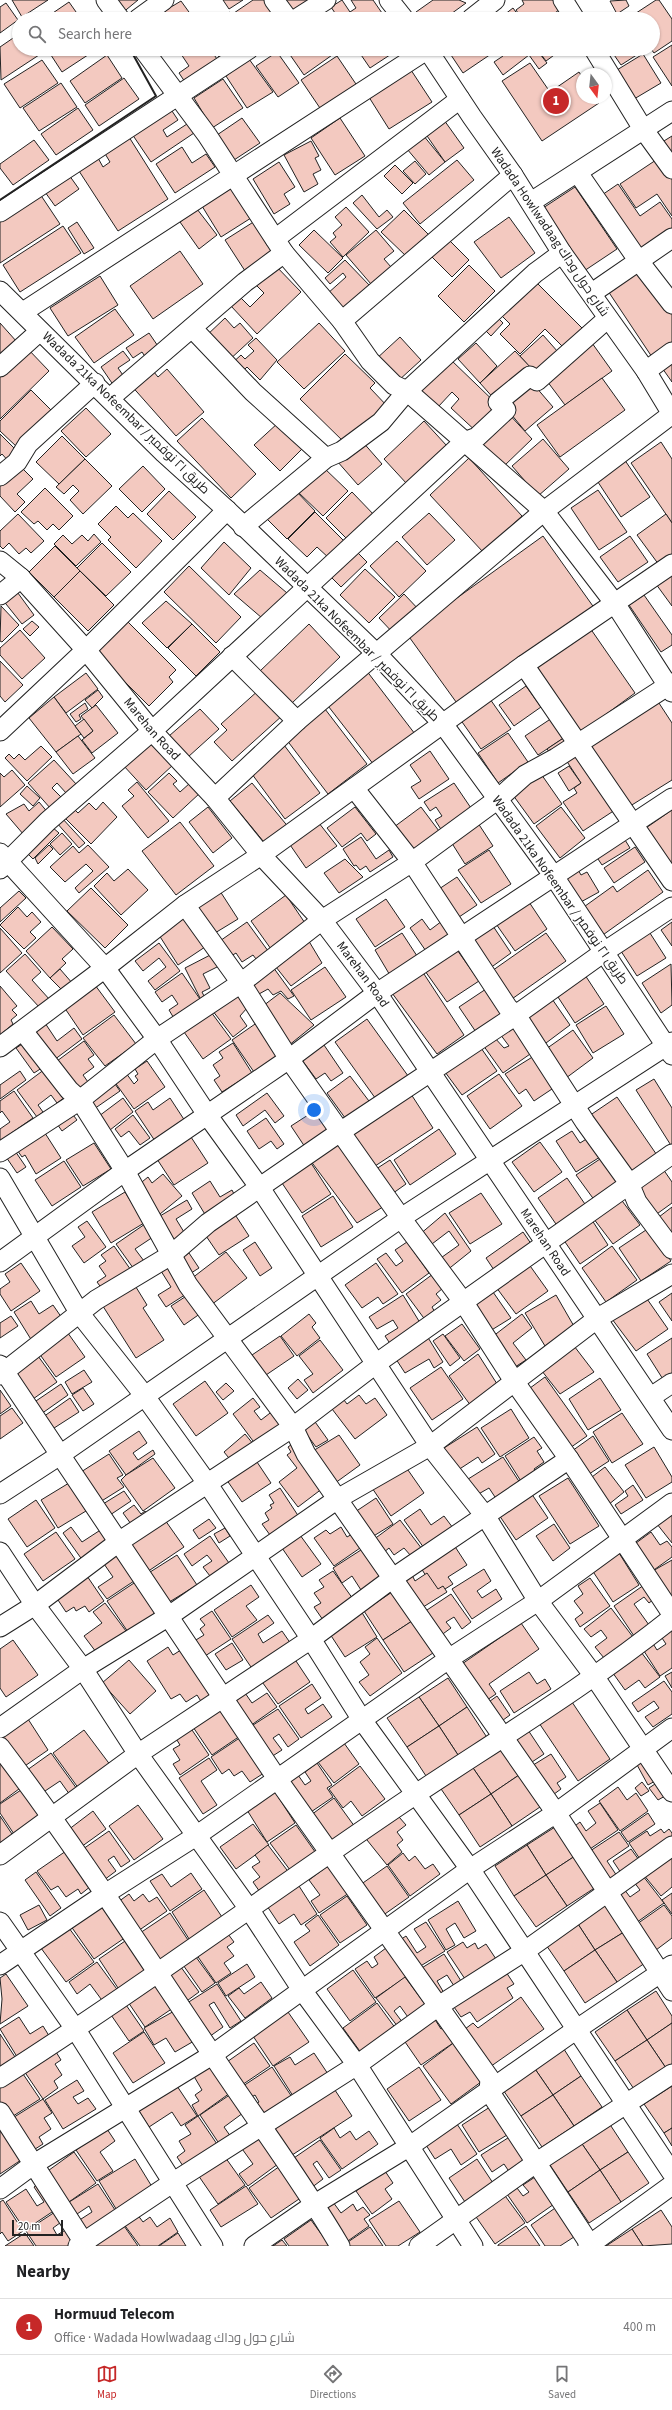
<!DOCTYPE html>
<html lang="en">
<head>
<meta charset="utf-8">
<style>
  :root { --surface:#fff; --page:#f6f6f6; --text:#202124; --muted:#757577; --line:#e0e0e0; --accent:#c62828 }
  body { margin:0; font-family:"Source Sans 3",Cairo,sans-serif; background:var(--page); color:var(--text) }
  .compass { position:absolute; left:576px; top:68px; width:36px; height:36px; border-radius:50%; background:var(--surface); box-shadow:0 1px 3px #0004; rotate:165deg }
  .scale { position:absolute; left:12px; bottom:10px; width:51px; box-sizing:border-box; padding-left:4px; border:2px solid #222; border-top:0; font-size:11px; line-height:14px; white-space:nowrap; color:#222; -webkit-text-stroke:3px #fff; paint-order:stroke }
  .you { position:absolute; left:314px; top:1110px; width:14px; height:14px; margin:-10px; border:3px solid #fff; border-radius:50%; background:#1a73e8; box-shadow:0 0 0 6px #1a73e833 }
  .badge { display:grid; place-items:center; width:26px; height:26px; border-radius:50%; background:var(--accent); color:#fff; font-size:13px; font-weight:700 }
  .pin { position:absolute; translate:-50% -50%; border:2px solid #fff; box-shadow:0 1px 4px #0006 }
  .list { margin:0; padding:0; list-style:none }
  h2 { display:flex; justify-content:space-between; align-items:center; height:52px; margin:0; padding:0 16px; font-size:17px }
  h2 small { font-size:13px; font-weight:400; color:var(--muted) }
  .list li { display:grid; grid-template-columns:26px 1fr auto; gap:12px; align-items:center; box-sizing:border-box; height:56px; padding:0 16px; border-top:1px solid var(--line) }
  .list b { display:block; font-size:15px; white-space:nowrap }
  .list p { margin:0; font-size:13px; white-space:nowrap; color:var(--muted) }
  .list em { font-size:13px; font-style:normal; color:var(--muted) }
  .icon { flex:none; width:22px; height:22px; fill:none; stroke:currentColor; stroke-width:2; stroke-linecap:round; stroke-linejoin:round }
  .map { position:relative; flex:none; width:672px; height:2246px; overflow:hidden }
  .search { position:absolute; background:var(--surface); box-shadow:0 1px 3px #0004; left:12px; right:12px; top:12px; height:44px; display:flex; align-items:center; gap:10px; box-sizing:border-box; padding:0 14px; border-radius:22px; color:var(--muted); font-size:15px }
  .sheet { height:108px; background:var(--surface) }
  nav { display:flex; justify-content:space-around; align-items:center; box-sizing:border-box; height:56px; border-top:1px solid var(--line); background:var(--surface); font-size:11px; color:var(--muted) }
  nav a { display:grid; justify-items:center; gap:2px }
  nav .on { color:var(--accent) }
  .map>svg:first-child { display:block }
  .building { fill:#f3c9c0; stroke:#222 }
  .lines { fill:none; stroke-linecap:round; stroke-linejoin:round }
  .minor-casing { stroke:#222; stroke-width:21 }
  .minor { stroke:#fff; stroke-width:19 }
  .wall { stroke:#222; stroke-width:2 }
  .labels { text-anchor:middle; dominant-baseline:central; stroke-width:3; stroke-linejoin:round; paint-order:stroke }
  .street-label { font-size:13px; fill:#222; stroke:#fff }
</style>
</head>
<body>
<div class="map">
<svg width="672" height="2246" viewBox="0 0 672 2246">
  <rect width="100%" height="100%" fill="#fff"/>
  <g class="building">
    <path d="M 12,0 L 48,0 L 22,17 Z"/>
    <path d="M 110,0 L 138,0 L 121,14 Z"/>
    <path d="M 223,0 L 243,0 L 229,9 Z"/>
    <path d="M 253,0 L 267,0 L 279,19 L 237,19 L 234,13 Z"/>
    <path d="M 281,0 L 312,0 L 292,15 Z"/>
    <path d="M 342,0 L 350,12 L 356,8 L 351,0 L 373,0 L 382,13 L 373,19 L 339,19 L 331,7 Z"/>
    <path d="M 433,0 L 459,0 L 466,3 L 444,19 L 421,19 L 416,12 Z"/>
    <path d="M 522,0 L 553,0 L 559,10 L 549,17 L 547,13 L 538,19 L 522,19 L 516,10 L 524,4 Z"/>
    <path d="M 626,0 L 629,6 L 617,14 L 610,1 Z"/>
    <path d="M 656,0 L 659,0 L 672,19 L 672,41 L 654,53 L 651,49 L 653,19 L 627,19 Z"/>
    <path d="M 181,1 L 194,19 L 154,19 L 171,7 Z"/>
    <path d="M 69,2 L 81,19 L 44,19 Z"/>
    <path d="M 6,3 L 18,20 L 0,33 L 0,7 Z"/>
    <path d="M 513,8 L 521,19 L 500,18 Z"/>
    <path d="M 230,12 L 235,19 L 219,19 Z"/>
    <path d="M 19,34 L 19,49 L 35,49 L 39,55 L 1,80 L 0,47 Z"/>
    <path d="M 672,45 L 672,86 L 653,57 Z"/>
    <path d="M 54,49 L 97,49 L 62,72 L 49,52 Z"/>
    <path d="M 188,49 L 210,49 L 217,59 L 185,82 L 179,73 L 189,66 L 181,54 Z"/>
    <path d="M 213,49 L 229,49 L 219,57 Z"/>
    <path d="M 286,49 L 332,49 L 335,53 L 304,75 Z"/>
    <path d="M 357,49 L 399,49 L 370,68 Z"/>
    <path d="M 447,49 L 492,49 L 494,52 L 463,73 Z"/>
    <path d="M 498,49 L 536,49 L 547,63 L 539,69 L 529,55 L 503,75 L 494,62 L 503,56 Z"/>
    <path d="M 537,49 L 553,49 L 557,53 L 546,61 Z"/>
    <path d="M 610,49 L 646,49 L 621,65 Z"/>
    <path d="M 277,52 L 299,83 L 278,97 L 256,66 Z"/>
    <path d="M 643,54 L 661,83 L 629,102 L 612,73 Z"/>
    <path d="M 107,55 L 122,78 L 85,103 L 70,81 Z"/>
    <path d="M 337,56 L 360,90 L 324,114 L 301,80 Z"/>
    <path d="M 249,59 L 273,92 L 247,108 L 226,76 Z"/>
    <path d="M 42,60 L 58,83 L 20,108 L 4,84 Z"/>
    <path d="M 530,63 L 550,92 L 579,72 L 582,77 L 582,98 L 596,98 L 599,103 L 542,141 L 502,81 Z"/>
    <path d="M 409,67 L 432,102 L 389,129 L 367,94 Z"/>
    <path d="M 124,78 L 139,99 L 99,126 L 85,105 Z"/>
    <path d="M 223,79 L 243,108 L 212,128 L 194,98 Z"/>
    <path d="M 61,83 L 77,107 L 39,131 L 23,108 Z"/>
    <path d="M 78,108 L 93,130 L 56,155 L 41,134 Z"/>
    <path d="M 170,108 L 178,120 L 163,130 L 167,137 L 187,124 L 194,133 L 151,162 L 132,134 Z"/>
    <path d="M 242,118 L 260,143 L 234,160 L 217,135 Z"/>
    <path d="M 340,118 L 365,156 L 335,175 L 311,138 Z"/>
    <path d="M 444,120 L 464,148 L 445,162 L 425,133 Z"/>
    <path d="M 423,135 L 445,162 L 429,175 L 407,149 Z"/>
    <path d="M 672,136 L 672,165 L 659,144 Z"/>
    <path d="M 129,137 L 168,199 L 118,231 L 79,171 L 98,158 L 103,167 L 110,162 L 104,152 Z"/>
    <path d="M 34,140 L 49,160 L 13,185 L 0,168 L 0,164 Z"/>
    <path d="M 311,141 L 319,156 L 315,158 L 321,170 L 313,174 L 318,184 L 304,192 L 284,155 Z"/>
    <path d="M 182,147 L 192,163 L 206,154 L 215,167 L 175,193 L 156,164 Z"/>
    <path d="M 662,156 L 672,171 L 672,216 L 657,194 L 636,208 L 620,184 Z"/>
    <path d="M 457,160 L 474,180 L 420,224 L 403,203 Z"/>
    <path d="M 415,161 L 426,174 L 415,184 L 403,171 Z"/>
    <path d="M 279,162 L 295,187 L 284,194 L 290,204 L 274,214 L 253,179 Z"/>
    <path d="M 395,165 L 413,183 L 402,194 L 384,176 Z"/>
    <path d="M 69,175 L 79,189 L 55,206 L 45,192 Z"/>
    <path d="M 618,184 L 640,216 L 660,202 L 672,219 L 672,233 L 640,256 L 599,197 Z"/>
    <path d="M 575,187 L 617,249 L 584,271 L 543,208 Z"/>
    <path d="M 232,188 L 251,218 L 221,237 L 202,206 Z"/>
    <path d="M 40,194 L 60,224 L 0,263 L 0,220 Z"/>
    <path d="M 362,195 L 379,217 L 387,210 L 393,217 L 377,229 L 353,203 Z"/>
    <path d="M 346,207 L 369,232 L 343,257 L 330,242 L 336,237 L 333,233 L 342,225 L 335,217 Z"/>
    <path d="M 197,209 L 217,235 L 199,249 L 180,222 Z"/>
    <path d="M 404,210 L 429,235 L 407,257 L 381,232 Z"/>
    <path d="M 509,217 L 535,253 L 501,278 L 474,242 Z"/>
    <path d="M 255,221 L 277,254 L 247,274 L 225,240 Z"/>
    <path d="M 77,222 L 94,248 L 84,254 L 68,228 Z"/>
    <path d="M 63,226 L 81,253 L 20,292 L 3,265 Z"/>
    <path d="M 314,230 L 343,258 L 328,273 L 299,245 Z"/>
    <path d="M 376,230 L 394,251 L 384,259 L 391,267 L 371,284 L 346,255 Z"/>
    <path d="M 446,237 L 469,260 L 452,277 L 429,254 Z"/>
    <path d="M 180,251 L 203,284 L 153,319 L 130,286 Z"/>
    <path d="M 345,260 L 371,287 L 344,312 L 327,294 L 346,277 L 343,273 L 330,284 L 325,278 Z"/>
    <path d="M 273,263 L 301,292 L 257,334 L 231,306 L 240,297 L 250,307 L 264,293 L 253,282 Z"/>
    <path d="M 469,265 L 495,291 L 464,322 L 438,296 Z"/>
    <path d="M 642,269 L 672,314 L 672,348 L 654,360 L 608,291 Z"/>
    <path d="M 100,276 L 118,305 L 68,336 L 50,308 Z"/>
    <path d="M 534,280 L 585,331 L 566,350 L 545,329 L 520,354 L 500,334 L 510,324 L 500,314 Z"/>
    <path d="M 115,309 L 134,335 L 94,363 L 75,337 Z"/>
    <path d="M 494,314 L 503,323 L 491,336 L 482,327 Z"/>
    <path d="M 225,318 L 234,328 L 240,323 L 253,338 L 227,362 L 205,337 Z"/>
    <path d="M 0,323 L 17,342 L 0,357 Z"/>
    <path d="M 319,323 L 345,351 L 304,389 L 277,362 Z"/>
    <path d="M 149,333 L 162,352 L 148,361 L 142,352 L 133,358 L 126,348 Z"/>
    <path d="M 543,335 L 558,352 L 535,373 L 520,356 Z"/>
    <path d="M 400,337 L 421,360 L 398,381 L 375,360 Z"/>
    <path d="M 256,338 L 277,360 L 260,380 L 247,367 L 240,374 L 231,364 L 241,355 L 245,359 L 254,351 L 248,345 Z"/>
    <path d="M 476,343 L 497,366 L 480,383 L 458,359 Z"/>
    <path d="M 592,343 L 612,371 L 565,405 L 544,377 Z"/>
    <path d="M 26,347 L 49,371 L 0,419 L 0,373 Z"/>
    <path d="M 123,351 L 130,360 L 118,368 L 125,378 L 114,386 L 101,367 Z"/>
    <path d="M 515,351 L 534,371 L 496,401 L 480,383 Z"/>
    <path d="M 345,354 L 375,383 L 370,388 L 389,408 L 346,444 L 300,399 Z"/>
    <path d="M 672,356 L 672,382 L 660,365 Z"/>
    <path d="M 451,360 L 503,410 L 479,434 L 451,408 L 459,399 L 452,392 L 438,407 L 421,391 Z"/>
    <path d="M 149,366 L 158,377 L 167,369 L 204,412 L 176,436 L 129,383 Z"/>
    <path d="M 602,378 L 625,410 L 560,457 L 537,425 Z"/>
    <path d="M 529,379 L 553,407 L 525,431 L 501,402 Z"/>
    <path d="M 31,390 L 53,412 L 17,447 L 0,431 L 0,421 Z"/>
    <path d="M 86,408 L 111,434 L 86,457 L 61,431 Z"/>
    <path d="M 506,411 L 532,439 L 503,467 L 476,440 Z"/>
    <path d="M 202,418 L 256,474 L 231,498 L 177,441 Z"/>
    <path d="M 424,421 L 447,446 L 407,484 L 384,459 Z"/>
    <path d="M 278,423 L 303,448 L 280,471 L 254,445 Z"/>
    <path d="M 0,434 L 19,453 L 10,463 L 2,454 L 0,456 Z"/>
    <path d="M 62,436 L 85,459 L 59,484 L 36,462 Z"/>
    <path d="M 543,439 L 569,469 L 538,496 L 512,466 Z"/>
    <path d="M 361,440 L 382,464 L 358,485 L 337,461 Z"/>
    <path d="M 661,442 L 672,459 L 672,523 L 631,463 Z"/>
    <path d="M 622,456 L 650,497 L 621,517 L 594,476 Z"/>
    <path d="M 469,458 L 522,516 L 483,552 L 430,495 Z"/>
    <path d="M 85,459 L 112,486 L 83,514 L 70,500 L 79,491 L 73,485 L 64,494 L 56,487 Z"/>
    <path d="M 20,466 L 33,479 L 17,494 L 25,502 L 15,512 L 0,496 L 0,484 Z"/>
    <path d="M 143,466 L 165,489 L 142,512 L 119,489 Z"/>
    <path d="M 323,467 L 348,491 L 323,516 L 298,492 Z"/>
    <path d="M 45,488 L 73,516 L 59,530 L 53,524 L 47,530 L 38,521 L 34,524 L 21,512 Z"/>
    <path d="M 598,490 L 627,532 L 599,550 L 571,508 Z"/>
    <path d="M 169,491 L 196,517 L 173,540 L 147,514 Z"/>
    <path d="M 296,491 L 315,511 L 287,539 L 267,519 Z"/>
    <path d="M 352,492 L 376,517 L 351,543 L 326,518 Z"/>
    <path d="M 116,506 L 128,518 L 133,513 L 162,541 L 136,568 L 108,540 L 111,537 L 98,524 Z"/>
    <path d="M 315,512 L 346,543 L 330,559 L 317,547 L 307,557 L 288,539 Z"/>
    <path d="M 429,513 L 455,540 L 427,565 L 402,537 Z"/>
    <path d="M 18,514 L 44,541 L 31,553 L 26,548 L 19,554 L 9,543 L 3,549 L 0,546 L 0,531 Z"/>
    <path d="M 666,514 L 672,523 L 672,562 L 662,569 L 637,535 Z"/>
    <path d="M 94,534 L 101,542 L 76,566 L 54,544 L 63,535 L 72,544 L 82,535 L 88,541 Z"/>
    <path d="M 543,536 L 595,609 L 459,706 L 407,634 Z"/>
    <path d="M 630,536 L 648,562 L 618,582 L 600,557 Z"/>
    <path d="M 397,541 L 426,571 L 399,597 L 370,566 Z"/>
    <path d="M 224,542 L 251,568 L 229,595 L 201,568 Z"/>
    <path d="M 102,543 L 131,572 L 106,596 L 77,568 Z"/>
    <path d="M 55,546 L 80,571 L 54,597 L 29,572 Z"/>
    <path d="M 352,547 L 367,562 L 341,587 L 326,572 Z"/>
    <path d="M 189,566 L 241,617 L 216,643 L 164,592 Z"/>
    <path d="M 672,566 L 672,606 L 653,580 Z"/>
    <path d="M 365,569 L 395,597 L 369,623 L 340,595 Z"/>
    <path d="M 260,570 L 287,593 L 262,618 L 234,594 Z"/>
    <path d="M 80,571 L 114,605 L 88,631 L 54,597 Z"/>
    <path d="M 15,589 L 34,615 L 22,624 L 2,599 Z"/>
    <path d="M 404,594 L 421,612 L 396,636 L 379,618 Z"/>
    <path d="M 644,595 L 672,635 L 672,645 L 661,652 L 629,605 Z"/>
    <path d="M 166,601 L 192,624 L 167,648 L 142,623 Z"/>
    <path d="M 1,606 L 19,625 L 2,642 L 0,641 Z"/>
    <path d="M 125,619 L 176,670 L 169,677 L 173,682 L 149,706 L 93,650 Z"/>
    <path d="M 32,621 L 39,627 L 30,636 L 23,629 Z"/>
    <path d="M 192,624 L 220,652 L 196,676 L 168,648 Z"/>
    <path d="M 309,624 L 340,657 L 291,704 L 259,672 Z"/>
    <path d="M 590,628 L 635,693 L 575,737 L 529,670 Z"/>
    <path d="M 20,630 L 45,658 L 22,679 L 0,655 L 0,648 Z"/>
    <path d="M 0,661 L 23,685 L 5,702 L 0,696 Z"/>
    <path d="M 366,670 L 415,734 L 374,765 L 325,702 Z"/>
    <path d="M 86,673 L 98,689 L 66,713 L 54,697 Z"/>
    <path d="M 526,686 L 541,707 L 514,726 L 499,705 Z"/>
    <path d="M 260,689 L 283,715 L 232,761 L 214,742 L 227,730 L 221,724 Z"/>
    <path d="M 98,690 L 103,697 L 92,708 L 85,700 Z"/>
    <path d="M 54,697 L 81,734 L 56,752 L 29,718 Z"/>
    <path d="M 490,699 L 511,729 L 481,749 L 460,719 Z"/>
    <path d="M 657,700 L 672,723 L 672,780 L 627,808 L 587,745 Z"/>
    <path d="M 85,703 L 88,709 L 79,715 L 81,719 L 76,722 L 70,714 Z"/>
    <path d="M 96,705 L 118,733 L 92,753 L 82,740 L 93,731 L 81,716 Z"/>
    <path d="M 200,709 L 219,729 L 188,757 L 169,736 Z"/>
    <path d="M 325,709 L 367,764 L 328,794 L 286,739 Z"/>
    <path d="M 555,716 L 568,735 L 538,755 L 525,736 Z"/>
    <path d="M 84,719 L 93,731 L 84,738 L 75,726 Z"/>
    <path d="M 508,733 L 528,762 L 498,783 L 478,753 Z"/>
    <path d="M 568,735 L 574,744 L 553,757 L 547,749 Z"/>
    <path d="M 78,736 L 95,758 L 73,774 L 56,752 Z"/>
    <path d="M 151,739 L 174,764 L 146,790 L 123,765 Z"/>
    <path d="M 284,745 L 320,793 L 285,819 L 249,770 Z"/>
    <path d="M 41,746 L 52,757 L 27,781 L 5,758 L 9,754 L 14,759 L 19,754 L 25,760 Z"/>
    <path d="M 430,751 L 449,779 L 419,799 L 411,787 L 421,781 L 410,765 Z"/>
    <path d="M 580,751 L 618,808 L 583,831 L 563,802 L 577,793 L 574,788 L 581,783 L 566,760 Z"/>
    <path d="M 54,760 L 77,785 L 67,794 L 57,783 L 52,788 L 63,799 L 51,809 L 28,783 Z"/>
    <path d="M 569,766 L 581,783 L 569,791 L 558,773 Z"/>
    <path d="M 12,770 L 25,785 L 0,807 L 0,773 L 4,777 Z"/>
    <path d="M 539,771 L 562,804 L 534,824 L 510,791 Z"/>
    <path d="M 169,773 L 177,781 L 173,784 L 180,792 L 190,783 L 200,793 L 173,818 L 148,792 Z"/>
    <path d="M 137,782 L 169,821 L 148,838 L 122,806 L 134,796 L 128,790 Z"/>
    <path d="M 252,783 L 290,829 L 268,847 L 230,801 Z"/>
    <path d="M 454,783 L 473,811 L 442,831 L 435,820 L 442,816 L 436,807 L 430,811 L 424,802 Z"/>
    <path d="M 27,786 L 40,798 L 33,806 L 20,794 Z"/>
    <path d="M 39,802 L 49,814 L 24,835 L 6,814 L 24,804 L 29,811 Z"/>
    <path d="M 103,802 L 117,817 L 91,844 L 62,815 L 72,807 L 78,813 L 89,803 L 96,810 Z"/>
    <path d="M 208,807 L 232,838 L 213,853 L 189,822 Z"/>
    <path d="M 355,807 L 376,834 L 367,841 L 361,833 L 342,847 L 327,828 Z"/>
    <path d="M 421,807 L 442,835 L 415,855 L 394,827 Z"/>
    <path d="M 561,807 L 585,838 L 560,858 L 536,826 Z"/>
    <path d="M 672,810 L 672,872 L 643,830 Z"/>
    <path d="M 61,817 L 85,843 L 79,848 L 56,822 Z"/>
    <path d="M 315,818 L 337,846 L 306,868 L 286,839 Z"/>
    <path d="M 476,820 L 493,846 L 465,864 L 448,837 Z"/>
    <path d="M 180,822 L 214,866 L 176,895 L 142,851 Z"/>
    <path d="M 52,827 L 59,833 L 33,859 L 26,852 Z"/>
    <path d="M 62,833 L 72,844 L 60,855 L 50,844 Z"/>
    <path d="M 622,835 L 630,848 L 602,865 L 594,853 Z"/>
    <path d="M 361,837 L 376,859 L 389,850 L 393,857 L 370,872 L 366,866 L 360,870 L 356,865 L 354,866 L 343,849 Z"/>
    <path d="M 49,845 L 53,849 L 38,864 L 35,858 Z"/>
    <path d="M 88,845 L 109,867 L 79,893 L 75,888 L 93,871 L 86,864 L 65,882 L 50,867 L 73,846 L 79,853 Z"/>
    <path d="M 635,847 L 645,862 L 614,883 L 604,868 Z"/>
    <path d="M 489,850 L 511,884 L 481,903 L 458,870 Z"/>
    <path d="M 345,859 L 363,877 L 339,893 L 324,873 Z"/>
    <path d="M 576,866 L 581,875 L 587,872 L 599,892 L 579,903 L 562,874 Z"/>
    <path d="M 128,869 L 148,890 L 121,915 L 94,886 L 107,873 L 114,881 Z"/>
    <path d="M 648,870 L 663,892 L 600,937 L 581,909 L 613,886 L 617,892 Z"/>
    <path d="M 457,877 L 477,905 L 453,921 L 433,893 Z"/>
    <path d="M 91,888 L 128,925 L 105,948 L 67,911 Z"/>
    <path d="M 218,888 L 238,919 L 210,936 L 190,909 Z"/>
    <path d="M 19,891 L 26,898 L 0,922 L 0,908 Z"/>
    <path d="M 286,895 L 307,926 L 271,949 L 251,921 Z"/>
    <path d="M 386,899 L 405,927 L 375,947 L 356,919 Z"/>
    <path d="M 527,899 L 547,929 L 515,951 L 494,921 Z"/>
    <path d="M 18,907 L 27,917 L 32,912 L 41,922 L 30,932 L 36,938 L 24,949 L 0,925 Z"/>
    <path d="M 188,916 L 208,945 L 178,965 L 159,935 Z"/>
    <path d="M 422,919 L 430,930 L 442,921 L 453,937 L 428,954 L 410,928 Z"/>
    <path d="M 247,922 L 271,955 L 259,963 L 253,955 L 242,962 L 236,953 L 228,958 L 217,943 Z"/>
    <path d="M 672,922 L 672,946 L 661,930 Z"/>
    <path d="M 491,923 L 511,953 L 486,971 L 465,940 Z"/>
    <path d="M 52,927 L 73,949 L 62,959 L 66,963 L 50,978 L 26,951 Z"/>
    <path d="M 0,928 L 22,953 L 0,973 Z"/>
    <path d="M 648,930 L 666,958 L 637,976 L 619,948 Z"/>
    <path d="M 402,933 L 419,959 L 391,977 L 375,950 Z"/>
    <path d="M 546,933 L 566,961 L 509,1001 L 489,973 Z"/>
    <path d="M 307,938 L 322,963 L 291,986 L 272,962 Z"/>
    <path d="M 159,943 L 180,971 L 155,990 L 148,981 L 166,967 L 159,958 L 143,971 L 135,961 Z"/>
    <path d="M 455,947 L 479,981 L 447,1002 L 425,971 Z"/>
    <path d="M 216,952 L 223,964 L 203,974 L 210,988 L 202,992 L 207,1002 L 203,1004 L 185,968 Z"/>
    <path d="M 25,954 L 41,972 L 32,980 L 50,1000 L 40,1008 L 6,971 Z"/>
    <path d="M 671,964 L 672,1005 L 661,1013 L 642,983 Z"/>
    <path d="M 273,967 L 294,996 L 288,999 L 281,991 L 273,995 L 268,989 L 259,994 L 250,985 Z"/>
    <path d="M 325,967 L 346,997 L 311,1020 L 291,990 Z"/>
    <path d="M 60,969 L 73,984 L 64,992 L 50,978 Z"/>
    <path d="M 422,971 L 464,1035 L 437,1054 L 392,993 Z"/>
    <path d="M 182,973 L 202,1002 L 175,1020 L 169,1010 L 178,1004 L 172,995 L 162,1002 L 155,992 Z"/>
    <path d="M 585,975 L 604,1004 L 575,1023 L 556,994 Z"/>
    <path d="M 95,985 L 115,1012 L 83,1035 L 64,1007 Z"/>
    <path d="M 0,986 L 17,1006 L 12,1010 L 17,1015 L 11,1020 L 13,1024 L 0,1035 Z"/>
    <path d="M 489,987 L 507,1015 L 478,1035 L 459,1007 Z"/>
    <path d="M 236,993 L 247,1008 L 240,1016 L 247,1026 L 233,1037 L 212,1010 Z"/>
    <path d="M 280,993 L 314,1025 L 288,1046 L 259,1009 Z"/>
    <path d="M 550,996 L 570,1025 L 542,1046 L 521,1016 Z"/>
    <path d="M 606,1006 L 624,1034 L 593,1053 L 576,1025 Z"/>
    <path d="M 211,1012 L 231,1039 L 203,1059 L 184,1032 Z"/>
    <path d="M 114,1015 L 136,1044 L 105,1066 L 83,1038 Z"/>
    <path d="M 367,1019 L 411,1080 L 378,1102 L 335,1042 Z"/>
    <path d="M 258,1022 L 280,1054 L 254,1072 L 232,1040 Z"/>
    <path d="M 45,1023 L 57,1041 L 74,1028 L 82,1039 L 50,1063 L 29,1034 Z"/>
    <path d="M 515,1024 L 533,1052 L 503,1073 L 483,1045 L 494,1037 L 504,1048 L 509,1046 L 500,1034 Z"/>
    <path d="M 573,1030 L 593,1058 L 566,1078 L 546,1049 Z"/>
    <path d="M 27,1041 L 45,1066 L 34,1073 L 16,1048 Z"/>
    <path d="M 84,1041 L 94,1055 L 88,1059 L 94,1067 L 83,1075 L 88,1082 L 78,1089 L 57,1061 Z"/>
    <path d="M 233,1043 L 252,1073 L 222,1092 L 214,1080 L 220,1076 L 213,1065 L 223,1058 L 219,1052 Z"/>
    <path d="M 324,1045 L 343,1073 L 331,1081 L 325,1073 L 316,1079 L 302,1060 Z"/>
    <path d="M 481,1048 L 497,1071 L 462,1095 L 445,1072 Z"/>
    <path d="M 534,1056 L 555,1087 L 534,1101 L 526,1089 L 519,1094 L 505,1074 Z"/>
    <path d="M 147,1061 L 165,1087 L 134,1109 L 114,1081 L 126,1073 L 134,1084 L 138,1080 L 135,1076 L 138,1074 L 135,1069 Z"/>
    <path d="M 45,1069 L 65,1097 L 57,1103 L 51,1095 L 38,1105 L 43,1112 L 37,1117 L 17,1090 Z"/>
    <path d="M 20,1071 L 26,1080 L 0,1099 L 0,1085 Z"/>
    <path d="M 499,1074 L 522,1106 L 490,1129 L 467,1096 Z"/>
    <path d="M 350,1076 L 372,1105 L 348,1122 L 327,1093 Z"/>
    <path d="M 654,1079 L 672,1108 L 672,1147 L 636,1090 Z"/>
    <path d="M 115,1084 L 120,1091 L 94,1109 L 89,1102 Z"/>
    <path d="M 14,1091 L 33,1118 L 0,1141 L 0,1129 L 10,1122 L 2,1111 L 0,1113 L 0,1101 Z"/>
    <path d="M 409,1091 L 433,1128 L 372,1168 L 348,1131 Z"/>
    <path d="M 267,1093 L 284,1116 L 275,1123 L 265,1110 L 243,1126 L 236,1115 Z"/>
    <path d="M 617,1097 L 661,1161 L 631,1180 L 586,1118 Z"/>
    <path d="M 123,1098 L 133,1112 L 110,1130 L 99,1116 Z"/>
    <path d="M 170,1098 L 185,1121 L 155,1141 L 135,1111 L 148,1102 L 153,1110 Z"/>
    <path d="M 319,1108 L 335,1132 L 307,1150 L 291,1126 Z"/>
    <path d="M 70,1111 L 77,1120 L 62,1131 L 55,1121 Z"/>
    <path d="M 133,1115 L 150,1138 L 140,1145 L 129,1131 L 121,1137 L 115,1129 Z"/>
    <path d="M 266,1118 L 284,1144 L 277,1149 L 271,1141 L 259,1149 L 247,1131 Z"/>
    <path d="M 439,1129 L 456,1154 L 410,1185 L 394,1160 Z"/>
    <path d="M 43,1130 L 61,1158 L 36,1174 L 25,1155 L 22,1157 L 15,1147 Z"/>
    <path d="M 572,1131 L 580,1143 L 588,1138 L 600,1157 L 576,1172 L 556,1141 Z"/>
    <path d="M 189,1134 L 208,1163 L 174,1185 L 155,1156 Z"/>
    <path d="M 343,1139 L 386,1205 L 357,1223 L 310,1160 Z"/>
    <path d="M 540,1142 L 562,1172 L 534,1192 L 512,1162 Z"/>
    <path d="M 94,1143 L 111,1169 L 83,1186 L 66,1160 Z"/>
    <path d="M 13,1148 L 26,1167 L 17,1173 L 4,1154 Z"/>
    <path d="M 603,1157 L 621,1184 L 595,1201 L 576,1175 Z"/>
    <path d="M 390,1160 L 406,1184 L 389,1196 L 373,1171 Z"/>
    <path d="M 64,1161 L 81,1187 L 52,1206 L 35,1180 Z"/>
    <path d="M 311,1163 L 331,1194 L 302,1213 L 282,1183 Z"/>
    <path d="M 663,1169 L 672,1182 L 672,1203 L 654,1216 L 635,1189 Z"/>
    <path d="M 163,1174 L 182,1196 L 160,1214 L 137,1186 L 148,1177 L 152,1183 Z"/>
    <path d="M 567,1178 L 587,1207 L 558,1227 L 538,1198 Z"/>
    <path d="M 210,1181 L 220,1197 L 232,1190 L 236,1198 L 206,1216 L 192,1193 Z"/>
    <path d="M 125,1192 L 144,1223 L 111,1243 L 92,1212 Z"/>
    <path d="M 481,1193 L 502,1224 L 470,1244 L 449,1213 Z"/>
    <path d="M 617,1194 L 640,1225 L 613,1244 L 590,1214 Z"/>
    <path d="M 333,1196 L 353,1227 L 321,1247 L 302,1216 Z"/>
    <path d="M 187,1200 L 192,1209 L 176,1219 L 187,1237 L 176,1243 L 160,1216 Z"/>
    <path d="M 672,1207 L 672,1244 L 655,1220 Z"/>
    <path d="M 234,1213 L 249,1236 L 219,1255 L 204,1233 Z"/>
    <path d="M 445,1213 L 471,1251 L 446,1271 L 438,1260 L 459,1245 L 449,1231 L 428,1247 L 419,1235 Z"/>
    <path d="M 590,1217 L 608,1245 L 580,1264 L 561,1236 Z"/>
    <path d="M 87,1221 L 106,1247 L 84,1263 L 72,1246 L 85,1237 L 78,1227 Z"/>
    <path d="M 145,1224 L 153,1237 L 135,1249 L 147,1265 L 136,1272 L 116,1244 Z"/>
    <path d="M 649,1228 L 671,1261 L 641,1281 L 619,1248 Z"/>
    <path d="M 523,1232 L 534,1248 L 496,1273 L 486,1258 Z"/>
    <path d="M 255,1242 L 272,1268 L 260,1276 L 243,1250 Z"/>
    <path d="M 407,1242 L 429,1273 L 402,1293 L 377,1259 L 386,1253 L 396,1266 L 403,1261 L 395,1250 Z"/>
    <path d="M 114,1246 L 133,1273 L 105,1293 L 97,1282 L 106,1276 L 99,1266 L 106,1261 L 101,1255 Z"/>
    <path d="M 612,1246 L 637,1280 L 606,1302 L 582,1268 Z"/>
    <path d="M 226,1252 L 247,1278 L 207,1308 L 187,1282 Z"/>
    <path d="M 189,1253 L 199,1268 L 188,1275 L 178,1261 Z"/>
    <path d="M 21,1263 L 40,1291 L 11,1311 L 0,1294 L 0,1289 L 10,1282 L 5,1274 Z"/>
    <path d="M 376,1263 L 398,1294 L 383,1304 L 378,1297 L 362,1308 L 345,1285 Z"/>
    <path d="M 528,1263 L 548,1291 L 516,1314 L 496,1287 Z"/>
    <path d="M 173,1264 L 191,1291 L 166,1307 L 158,1295 L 171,1287 L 161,1271 Z"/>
    <path d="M 433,1274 L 443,1288 L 436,1294 L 441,1300 L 432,1307 L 436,1314 L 426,1321 L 406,1294 Z"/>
    <path d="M 131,1279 L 147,1305 L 143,1308 L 164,1340 L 136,1358 L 99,1300 Z"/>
    <path d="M 493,1292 L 511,1318 L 490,1331 L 472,1306 Z"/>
    <path d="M 191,1293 L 204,1311 L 184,1325 L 171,1306 Z"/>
    <path d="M 672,1293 L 672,1321 L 659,1302 Z"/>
    <path d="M 403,1295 L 422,1326 L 391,1345 L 385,1336 L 398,1328 L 393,1320 L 377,1329 L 369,1317 Z"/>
    <path d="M 556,1295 L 575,1328 L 545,1346 L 525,1313 Z"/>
    <path d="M 645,1296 L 668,1329 L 636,1351 L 612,1319 Z"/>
    <path d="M 31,1301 L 39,1314 L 53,1305 L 64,1321 L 32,1341 L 14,1312 Z"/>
    <path d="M 309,1314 L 316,1323 L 312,1327 L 320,1338 L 297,1356 L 281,1336 Z"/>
    <path d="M 522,1314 L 532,1328 L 513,1343 L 526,1360 L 515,1367 L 492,1337 Z"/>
    <path d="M 11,1316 L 18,1326 L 0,1338 L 0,1323 Z"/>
    <path d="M 462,1324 L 480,1349 L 464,1361 L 445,1336 Z"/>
    <path d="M 65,1329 L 85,1357 L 56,1377 L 36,1349 Z"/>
    <path d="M 443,1334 L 460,1358 L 450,1366 L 433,1341 Z"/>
    <path d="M 280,1336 L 294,1356 L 266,1375 L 252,1355 Z"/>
    <path d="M 427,1336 L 443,1362 L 434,1368 L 429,1359 L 405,1373 L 394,1356 Z"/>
    <path d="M 672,1338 L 672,1379 L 666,1384 L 647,1354 Z"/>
    <path d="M 320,1340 L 343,1370 L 313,1393 L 304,1380 L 313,1374 L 299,1356 Z"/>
    <path d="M 571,1342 L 594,1372 L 560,1394 L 538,1366 Z"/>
    <path d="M 478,1354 L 499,1387 L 471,1406 L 449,1376 Z"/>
    <path d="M 38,1356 L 57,1382 L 33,1399 L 14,1374 Z"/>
    <path d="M 441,1367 L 463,1399 L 432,1420 L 410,1388 Z"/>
    <path d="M 84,1370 L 92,1382 L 72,1394 L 65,1382 Z"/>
    <path d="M 545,1377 L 587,1436 L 567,1450 L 526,1391 Z"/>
    <path d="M 600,1378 L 621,1410 L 588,1430 L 569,1399 Z"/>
    <path d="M 298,1379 L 308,1390 L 297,1399 L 288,1388 Z"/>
    <path d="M 205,1381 L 228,1413 L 196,1436 L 173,1404 Z"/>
    <path d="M 226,1383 L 234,1391 L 223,1400 L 216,1392 Z"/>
    <path d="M 61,1384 L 68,1395 L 41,1414 L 33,1403 Z"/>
    <path d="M 83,1388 L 94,1404 L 83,1411 L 72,1395 Z"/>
    <path d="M 0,1390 L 11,1406 L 0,1414 Z"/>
    <path d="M 359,1395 L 366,1404 L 375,1398 L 387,1415 L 355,1439 L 329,1405 L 341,1396 L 347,1404 Z"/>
    <path d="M 70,1398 L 79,1412 L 51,1430 L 43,1417 Z"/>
    <path d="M 253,1398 L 260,1407 L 254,1411 L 261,1420 L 274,1410 L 284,1424 L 256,1445 L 233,1414 Z"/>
    <path d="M 12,1408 L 23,1423 L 0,1439 L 0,1416 Z"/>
    <path d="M 511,1409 L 529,1438 L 500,1457 L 481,1428 Z"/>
    <path d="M 622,1413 L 643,1444 L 612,1463 L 593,1432 Z"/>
    <path d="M 313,1419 L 328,1440 L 316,1447 L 302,1428 Z"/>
    <path d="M 477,1427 L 495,1454 L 482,1463 L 478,1457 L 458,1470 L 444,1448 Z"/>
    <path d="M 139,1431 L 147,1443 L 133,1453 L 138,1460 L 153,1450 L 155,1454 L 126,1475 L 109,1451 Z"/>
    <path d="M 245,1434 L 254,1445 L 233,1463 L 224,1452 Z"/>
    <path d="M 339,1435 L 360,1465 L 331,1486 L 308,1454 Z"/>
    <path d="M 593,1436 L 609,1461 L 586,1476 L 572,1451 Z"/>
    <path d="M 534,1437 L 542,1448 L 537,1451 L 544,1462 L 534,1469 L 539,1476 L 524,1486 L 505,1456 Z"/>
    <path d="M 295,1442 L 327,1485 L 298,1507 L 279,1482 L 297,1468 L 287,1455 L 291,1452 L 288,1447 Z"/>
    <path d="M 654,1447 L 672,1477 L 672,1482 L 646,1498 L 625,1465 Z"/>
    <path d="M 109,1454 L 123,1475 L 117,1478 L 124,1487 L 100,1502 L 81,1472 Z"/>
    <path d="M 253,1456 L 271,1483 L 242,1502 L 224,1476 Z"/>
    <path d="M 503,1457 L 524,1489 L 497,1500 L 489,1488 L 475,1496 L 465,1481 Z"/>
    <path d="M 153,1458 L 175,1488 L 143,1511 L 121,1480 L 126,1475 Z"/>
    <path d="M 401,1460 L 424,1493 L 391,1516 L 368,1482 Z"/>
    <path d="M 605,1467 L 624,1492 L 608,1505 L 588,1480 Z"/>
    <path d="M 568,1478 L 599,1526 L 570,1544 L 539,1496 Z"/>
    <path d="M 69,1483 L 86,1511 L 58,1528 L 41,1500 Z"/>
    <path d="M 633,1485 L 643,1500 L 621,1514 L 615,1505 L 628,1496 L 625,1491 Z"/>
    <path d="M 280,1488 L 299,1517 L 270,1535 L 262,1524 L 269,1520 L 265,1513 L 272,1508 L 270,1505 L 274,1503 L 269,1495 Z"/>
    <path d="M 124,1491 L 131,1501 L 110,1515 L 103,1504 Z"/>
    <path d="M 531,1493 L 548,1518 L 516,1540 L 499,1515 Z"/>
    <path d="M 376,1498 L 393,1524 L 372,1537 L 355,1512 Z"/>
    <path d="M 36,1500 L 55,1528 L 27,1547 L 8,1519 Z"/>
    <path d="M 134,1505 L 141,1514 L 145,1511 L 147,1514 L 131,1524 L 123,1513 Z"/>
    <path d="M 420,1509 L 431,1525 L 444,1516 L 453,1528 L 424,1548 L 404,1520 Z"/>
    <path d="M 672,1512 L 672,1543 L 657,1524 Z"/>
    <path d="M 209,1519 L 216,1528 L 199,1539 L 193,1530 Z"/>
    <path d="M 165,1520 L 184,1547 L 147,1572 L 128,1545 Z"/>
    <path d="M 400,1520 L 422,1549 L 411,1556 L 404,1548 L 394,1555 L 389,1548 L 383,1553 L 373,1540 Z"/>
    <path d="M 554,1524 L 570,1548 L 553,1561 L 536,1536 Z"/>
    <path d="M 71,1527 L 82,1542 L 102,1529 L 111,1542 L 83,1561 L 63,1533 Z"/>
    <path d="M 341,1527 L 347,1537 L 354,1533 L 363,1546 L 334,1566 L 314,1538 L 326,1530 L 330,1534 Z"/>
    <path d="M 225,1528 L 230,1536 L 219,1543 L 214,1534 Z"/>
    <path d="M 56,1532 L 75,1559 L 43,1581 L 24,1554 Z"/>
    <path d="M 651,1532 L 660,1545 L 667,1541 L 672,1547 L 672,1557 L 651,1572 L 632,1546 Z"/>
    <path d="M 300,1535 L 321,1564 L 302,1577 L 282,1548 Z"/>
    <path d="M 210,1536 L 229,1563 L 210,1576 L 203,1567 L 212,1561 L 207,1555 L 192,1566 L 184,1554 Z"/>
    <path d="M 452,1542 L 467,1565 L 448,1577 L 453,1584 L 437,1594 L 418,1563 Z"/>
    <path d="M 364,1548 L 382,1577 L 361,1590 L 352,1576 L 342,1583 L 333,1568 Z"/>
    <path d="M 115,1552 L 134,1581 L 107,1599 L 98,1587 L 113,1577 L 102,1561 Z"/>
    <path d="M 619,1553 L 639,1585 L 613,1602 L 592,1570 Z"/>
    <path d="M 177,1555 L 197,1585 L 166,1604 L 147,1574 Z"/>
    <path d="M 672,1560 L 672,1603 L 651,1572 Z"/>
    <path d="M 484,1569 L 491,1581 L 477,1591 L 482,1598 L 496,1589 L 502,1599 L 472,1619 L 452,1589 Z"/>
    <path d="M 333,1571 L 353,1599 L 323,1620 L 314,1607 L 321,1603 L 314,1593 L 324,1587 L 319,1580 Z"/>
    <path d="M 85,1573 L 104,1601 L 89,1612 L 85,1606 L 76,1611 L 74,1607 L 66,1612 L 54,1594 Z"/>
    <path d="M 427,1573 L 438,1589 L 443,1586 L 447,1592 L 420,1609 L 402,1581 L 412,1575 L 415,1581 Z"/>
    <path d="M 590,1578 L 610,1606 L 580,1627 L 575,1619 L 583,1613 L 574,1601 L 583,1594 L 578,1586 Z"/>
    <path d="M 137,1581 L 158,1611 L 128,1632 L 107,1601 Z"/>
    <path d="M 251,1585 L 259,1597 L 246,1606 L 257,1620 L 232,1637 L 214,1610 Z"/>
    <path d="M 644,1585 L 654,1599 L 649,1603 L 644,1597 L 634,1604 L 649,1625 L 634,1636 L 614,1606 Z"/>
    <path d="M 392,1592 L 412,1621 L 383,1640 L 364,1611 Z"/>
    <path d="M 451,1594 L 471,1622 L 462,1629 L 454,1617 L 446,1622 L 451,1628 L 440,1636 L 424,1612 Z"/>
    <path d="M 105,1603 L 126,1631 L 96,1652 L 84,1636 L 102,1623 L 93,1612 Z"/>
    <path d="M 611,1608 L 633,1637 L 604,1658 L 595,1647 L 607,1638 L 601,1630 L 591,1637 L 584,1629 Z"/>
    <path d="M 212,1611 L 231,1639 L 202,1658 L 191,1643 L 204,1635 L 200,1629 L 205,1625 L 200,1619 Z"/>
    <path d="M 361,1611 L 377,1637 L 345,1657 L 328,1631 Z"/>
    <path d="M 268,1615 L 274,1623 L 258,1634 L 263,1643 L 282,1631 L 291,1644 L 253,1670 L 232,1639 Z"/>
    <path d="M 412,1621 L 433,1653 L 404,1672 L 383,1640 Z"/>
    <path d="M 521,1623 L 539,1649 L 489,1684 L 496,1694 L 487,1700 L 462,1664 Z"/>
    <path d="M 670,1628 L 672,1632 L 672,1668 L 660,1676 L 642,1648 L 652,1642 L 657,1650 L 666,1644 L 660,1635 Z"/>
    <path d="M 377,1638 L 402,1673 L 370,1696 L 359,1682 L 369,1675 L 360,1662 L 370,1654 L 365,1647 Z"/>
    <path d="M 13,1640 L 38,1675 L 6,1697 L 0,1688 L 0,1649 Z"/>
    <path d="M 232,1643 L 243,1660 L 226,1670 L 215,1654 Z"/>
    <path d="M 168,1647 L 173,1655 L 184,1648 L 214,1696 L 202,1703 L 197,1695 L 186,1702 L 180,1694 L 171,1699 L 147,1661 Z"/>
    <path d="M 638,1648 L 660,1677 L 645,1688 L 639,1680 L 625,1690 L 610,1669 Z"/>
    <path d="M 292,1655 L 310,1682 L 278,1704 L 260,1679 Z"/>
    <path d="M 129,1660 L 156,1691 L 130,1714 L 102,1683 Z"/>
    <path d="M 529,1672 L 537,1684 L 545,1679 L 551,1689 L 514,1713 L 500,1691 Z"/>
    <path d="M 672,1672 L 672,1688 L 665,1676 Z"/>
    <path d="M 448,1678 L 467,1707 L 439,1726 L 419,1697 Z"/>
    <path d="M 664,1681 L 672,1692 L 672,1714 L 653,1727 L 645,1717 L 659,1708 L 654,1701 L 638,1712 L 632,1703 Z"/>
    <path d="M 312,1684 L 321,1698 L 305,1709 L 308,1714 L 323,1704 L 332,1717 L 301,1738 L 279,1706 Z"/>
    <path d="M 243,1690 L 252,1703 L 267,1693 L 277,1707 L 250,1726 L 230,1698 Z"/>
    <path d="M 497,1696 L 510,1715 L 499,1723 L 486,1704 Z"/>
    <path d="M 419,1697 L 439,1726 L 407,1747 L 387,1718 Z"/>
    <path d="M 570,1699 L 610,1759 L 578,1781 L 537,1720 Z"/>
    <path d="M 467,1707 L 488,1739 L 460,1758 L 439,1726 Z"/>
    <path d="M 221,1708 L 240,1736 L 212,1755 L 193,1727 Z"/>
    <path d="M 278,1709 L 299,1739 L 288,1747 L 279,1734 L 273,1738 L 282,1750 L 271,1757 L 250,1727 Z"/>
    <path d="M 28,1719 L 48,1750 L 19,1770 L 0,1742 L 0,1736 Z"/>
    <path d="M 439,1726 L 460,1758 L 428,1779 L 407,1747 Z"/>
    <path d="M 190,1727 L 209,1755 L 180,1775 L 173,1764 L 180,1760 L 173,1749 L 180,1745 L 175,1737 Z"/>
    <path d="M 84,1730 L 111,1766 L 79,1789 L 53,1753 Z"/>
    <path d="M 528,1730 L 544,1754 L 526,1766 L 510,1742 Z"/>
    <path d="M 241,1737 L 264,1773 L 250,1782 L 242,1771 L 234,1776 L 229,1769 L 222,1774 L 211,1757 Z"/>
    <path d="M 344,1743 L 359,1764 L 334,1783 L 318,1762 Z"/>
    <path d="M 500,1746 L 519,1775 L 491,1794 L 471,1765 Z"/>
    <path d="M 51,1753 L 77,1789 L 70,1795 L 60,1781 L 39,1795 L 23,1773 Z"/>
    <path d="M 0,1754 L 23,1786 L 0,1803 Z"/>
    <path d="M 551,1754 L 566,1777 L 557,1783 L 561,1789 L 550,1797 L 530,1767 Z"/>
    <path d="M 209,1758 L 217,1770 L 201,1781 L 217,1805 L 203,1814 L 179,1778 Z"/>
    <path d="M 644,1758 L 657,1780 L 648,1785 L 636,1763 Z"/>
    <path d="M 317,1763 L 332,1785 L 327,1788 L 333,1797 L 308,1814 L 287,1782 L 298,1775 L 305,1785 L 311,1781 L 305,1772 Z"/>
    <path d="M 471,1765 L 491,1794 L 459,1815 L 439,1786 Z"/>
    <path d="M 360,1766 L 385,1799 L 362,1816 L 351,1801 L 343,1808 L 329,1789 Z"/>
    <path d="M 519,1775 L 540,1807 L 512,1826 L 491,1794 Z"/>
    <path d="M 642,1782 L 649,1791 L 641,1796 L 635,1788 Z"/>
    <path d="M 655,1784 L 665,1796 L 658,1800 L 649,1788 Z"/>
    <path d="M 27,1786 L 47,1817 L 16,1837 L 0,1813 L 0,1804 Z"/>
    <path d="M 618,1787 L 627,1800 L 636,1793 L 648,1811 L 620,1831 L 599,1801 Z"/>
    <path d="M 275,1792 L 295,1823 L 267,1842 L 247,1810 Z"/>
    <path d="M 491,1794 L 512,1826 L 480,1847 L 459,1815 Z"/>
    <path d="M 334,1798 L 355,1827 L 329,1847 L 307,1818 Z"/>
    <path d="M 600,1803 L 618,1830 L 587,1851 L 571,1829 L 580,1822 L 586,1831 L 596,1823 L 588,1811 Z"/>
    <path d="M 138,1805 L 163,1839 L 134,1860 L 109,1826 Z"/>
    <path d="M 393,1810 L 406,1825 L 397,1832 L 403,1840 L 397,1845 L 402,1852 L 387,1865 L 363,1835 Z"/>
    <path d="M 93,1811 L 106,1829 L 81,1847 L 68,1830 Z"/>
    <path d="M 648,1813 L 655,1824 L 628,1842 L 621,1832 Z"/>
    <path d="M 0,1816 L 16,1840 L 0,1851 Z"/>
    <path d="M 253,1824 L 269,1845 L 236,1869 L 220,1847 Z"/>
    <path d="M 296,1825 L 318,1856 L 293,1874 L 270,1843 Z"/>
    <path d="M 555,1827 L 575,1856 L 546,1875 L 527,1845 Z"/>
    <path d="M 661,1829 L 664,1833 L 669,1829 L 672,1833 L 672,1841 L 642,1862 L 629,1843 L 647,1831 L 650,1836 Z"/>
    <path d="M 109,1831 L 130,1861 L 121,1867 L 114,1856 L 108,1860 L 116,1871 L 104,1880 L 83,1849 Z"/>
    <path d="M 619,1832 L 629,1846 L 607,1861 L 617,1876 L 607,1883 L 587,1853 Z"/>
    <path d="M 268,1845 L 290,1874 L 262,1895 L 253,1882 L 260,1877 L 252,1867 L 260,1862 L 255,1855 Z"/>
    <path d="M 527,1845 L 546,1875 L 514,1896 L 495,1866 Z"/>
    <path d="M 631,1849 L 639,1860 L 621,1873 L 613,1861 Z"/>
    <path d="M 66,1851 L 91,1886 L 81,1894 L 78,1889 L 66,1897 L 58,1886 L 51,1890 L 37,1871 Z"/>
    <path d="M 403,1853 L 409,1861 L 415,1856 L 425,1869 L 433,1864 L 440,1874 L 410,1896 L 388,1865 Z"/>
    <path d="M 669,1854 L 672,1858 L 672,1887 L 661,1896 L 643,1874 Z"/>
    <path d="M 575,1856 L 596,1887 L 567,1906 L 546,1875 Z"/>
    <path d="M 329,1865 L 349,1893 L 319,1913 L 311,1901 L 320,1895 L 309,1880 Z"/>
    <path d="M 387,1866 L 409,1897 L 382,1916 L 360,1885 Z"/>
    <path d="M 36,1872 L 61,1908 L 50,1916 L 25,1880 Z"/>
    <path d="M 191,1873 L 202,1889 L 170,1911 L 150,1881 L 162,1874 L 171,1887 Z"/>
    <path d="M 546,1875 L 567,1906 L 536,1927 L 514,1896 Z"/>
    <path d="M 643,1876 L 664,1903 L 633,1925 L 613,1898 L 624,1889 L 630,1897 L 640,1890 L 634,1882 Z"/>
    <path d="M 299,1886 L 317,1914 L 301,1925 L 294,1914 L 279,1924 L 267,1906 Z"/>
    <path d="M 204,1890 L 224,1920 L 191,1942 L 172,1912 Z"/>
    <path d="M 672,1893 L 672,1914 L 662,1900 Z"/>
    <path d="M 129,1894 L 134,1901 L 143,1894 L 149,1902 L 157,1897 L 167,1911 L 138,1931 L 118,1902 Z"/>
    <path d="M 347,1896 L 367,1925 L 340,1943 L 320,1915 Z"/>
    <path d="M 100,1900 L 126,1937 L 94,1959 L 68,1922 Z"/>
    <path d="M 458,1901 L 476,1931 L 464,1938 L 455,1923 L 446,1929 L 455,1945 L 446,1950 L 428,1920 Z"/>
    <path d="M 605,1902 L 624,1932 L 595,1950 L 576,1921 Z"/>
    <path d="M 39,1905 L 47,1920 L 28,1930 L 20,1915 Z"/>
    <path d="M 664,1905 L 672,1916 L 672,1938 L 656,1950 L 637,1924 Z"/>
    <path d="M 170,1913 L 190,1943 L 161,1962 L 140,1933 Z"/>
    <path d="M 318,1915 L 339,1945 L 310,1966 L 294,1942 L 310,1931 L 305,1925 Z"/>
    <path d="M 576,1921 L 595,1950 L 564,1971 L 544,1942 Z"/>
    <path d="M 426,1922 L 445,1951 L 414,1970 L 397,1942 L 406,1936 L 417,1953 L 426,1947 L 414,1929 Z"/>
    <path d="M 66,1924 L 94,1962 L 66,1982 L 38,1944 Z"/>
    <path d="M 225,1930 L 234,1942 L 227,1947 L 234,1956 L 224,1963 L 231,1973 L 216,1983 L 194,1951 Z"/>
    <path d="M 624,1932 L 645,1963 L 617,1982 L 595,1950 Z"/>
    <path d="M 128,1939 L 149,1971 L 120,1991 L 99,1959 Z"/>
    <path d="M 463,1942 L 467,1948 L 475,1943 L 478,1949 L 486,1944 L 496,1959 L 465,1979 L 447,1952 Z"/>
    <path d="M 386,1948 L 406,1977 L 375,1998 L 355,1969 L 367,1961 L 372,1968 L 378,1964 L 374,1957 Z"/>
    <path d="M 595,1950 L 617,1982 L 585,2003 L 564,1971 Z"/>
    <path d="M 193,1953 L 215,1983 L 202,1992 L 181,1962 Z"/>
    <path d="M 444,1954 L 461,1981 L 454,1986 L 447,1975 L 437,1981 L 444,1993 L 435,1999 L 417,1971 Z"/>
    <path d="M 97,1962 L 119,1992 L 104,2003 L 90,1984 L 77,1994 L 69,1982 Z"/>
    <path d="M 178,1963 L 199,1992 L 184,2003 L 163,1973 Z"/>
    <path d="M 247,1964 L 255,1977 L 226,1996 L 218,1983 Z"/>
    <path d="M 353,1970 L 376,2002 L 350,2021 L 327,1989 Z"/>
    <path d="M 506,1972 L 514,1984 L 507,1988 L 513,1998 L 477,2022 L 470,2012 L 461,2017 L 454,2007 Z"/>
    <path d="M 6,1974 L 28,2006 L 0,2024 L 2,1999 L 0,1978 Z"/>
    <path d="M 405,1977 L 427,2007 L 410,2020 L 400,2006 L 394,2011 L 403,2023 L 398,2027 L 376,1998 Z"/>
    <path d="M 154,1980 L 173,2008 L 145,2027 L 126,1999 Z"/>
    <path d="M 261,1982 L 272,1998 L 245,2018 L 228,1996 L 239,1988 L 244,1994 Z"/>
    <path d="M 217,1984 L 241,2021 L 230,2028 L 214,2002 L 209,2005 L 223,2027 L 206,2039 L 184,2005 Z"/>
    <path d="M 656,1991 L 672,2016 L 672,2023 L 647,2040 L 627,2010 Z"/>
    <path d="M 521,1997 L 544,2029 L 487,2069 L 461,2032 L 473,2023 L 478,2028 Z"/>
    <path d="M 124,2002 L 144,2031 L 129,2041 L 109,2012 Z"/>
    <path d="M 377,2003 L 396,2029 L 362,2054 L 343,2028 Z"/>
    <path d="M 176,2010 L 194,2041 L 175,2052 L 166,2038 L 154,2045 L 144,2028 Z"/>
    <path d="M 627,2010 L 647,2040 L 615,2061 L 595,2032 Z"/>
    <path d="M 288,2012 L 309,2042 L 273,2066 L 253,2036 Z"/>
    <path d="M 19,2017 L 30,2034 L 43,2026 L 51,2039 L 19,2060 L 0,2029 Z"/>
    <path d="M 434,2018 L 441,2029 L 449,2024 L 459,2039 L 421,2065 L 403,2039 Z"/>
    <path d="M 672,2023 L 672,2069 L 668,2071 L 647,2040 Z"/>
    <path d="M 144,2032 L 165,2063 L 133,2083 L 113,2053 Z"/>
    <path d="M 0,2034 L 17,2060 L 0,2072 Z"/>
    <path d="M 647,2040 L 668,2071 L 636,2092 L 615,2061 Z"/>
    <path d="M 456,2041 L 485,2079 L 451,2104 L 423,2066 Z"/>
    <path d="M 254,2043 L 270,2066 L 239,2087 L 224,2064 Z"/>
    <path d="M 562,2046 L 581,2076 L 553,2095 L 533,2066 Z"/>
    <path d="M 53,2047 L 61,2060 L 55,2064 L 62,2075 L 54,2081 L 58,2088 L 43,2099 L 22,2068 Z"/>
    <path d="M 314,2053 L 328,2074 L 293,2096 L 274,2066 L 290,2057 L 295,2065 Z"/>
    <path d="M 211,2061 L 230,2093 L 198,2116 L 192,2105 L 199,2101 L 195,2095 L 202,2090 L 192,2073 Z"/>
    <path d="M 533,2066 L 553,2095 L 521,2116 L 501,2087 Z"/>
    <path d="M 272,2067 L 292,2097 L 261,2118 L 253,2106 L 259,2102 L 255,2095 L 248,2099 L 240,2088 Z"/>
    <path d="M 419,2067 L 441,2100 L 409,2121 L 387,2089 Z"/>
    <path d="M 21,2071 L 40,2099 L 10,2118 L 0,2104 L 0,2086 Z"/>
    <path d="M 581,2076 L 602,2107 L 574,2126 L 553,2095 Z"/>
    <path d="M 77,2080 L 84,2091 L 73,2097 L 78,2104 L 88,2098 L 96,2109 L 63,2129 L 45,2100 Z"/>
    <path d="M 331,2084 L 352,2116 L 286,2159 L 265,2127 Z"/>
    <path d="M 177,2086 L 197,2116 L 181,2126 L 172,2112 L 149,2127 L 139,2111 Z"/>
    <path d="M 672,2086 L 672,2128 L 664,2133 L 644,2104 Z"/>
    <path d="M 231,2094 L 243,2113 L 224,2127 L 231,2137 L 220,2145 L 200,2115 Z"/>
    <path d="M 553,2095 L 574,2126 L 542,2147 L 521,2116 Z"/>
    <path d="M 43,2099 L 52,2113 L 44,2118 L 51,2129 L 39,2137 L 43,2144 L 32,2151 L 11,2119 Z"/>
    <path d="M 490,2107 L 507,2135 L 479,2152 L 462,2125 Z"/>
    <path d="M 198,2116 L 219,2147 L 185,2169 L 177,2157 L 185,2151 L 179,2141 L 191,2134 L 185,2125 Z"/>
    <path d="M 609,2123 L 628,2152 L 600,2170 L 580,2141 Z"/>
    <path d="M 457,2124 L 477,2154 L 461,2165 L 451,2149 L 435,2159 L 426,2145 Z"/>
    <path d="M 334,2128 L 340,2138 L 350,2131 L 356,2140 L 369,2131 L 378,2144 L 342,2169 L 320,2138 Z"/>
    <path d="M 672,2128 L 672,2146 L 664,2133 Z"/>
    <path d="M 5,2129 L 24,2158 L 0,2174 L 0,2132 Z"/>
    <path d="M 107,2129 L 115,2141 L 100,2152 L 113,2171 L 97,2181 L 76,2150 Z"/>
    <path d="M 256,2134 L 278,2164 L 248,2186 L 239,2174 L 253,2164 L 240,2146 Z"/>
    <path d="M 511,2136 L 529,2164 L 512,2176 L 504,2164 L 492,2172 L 481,2155 Z"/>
    <path d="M 320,2140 L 341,2170 L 329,2178 L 317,2161 L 313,2164 L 323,2179 L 311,2188 L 291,2160 Z"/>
    <path d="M 580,2141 L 600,2170 L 568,2192 L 548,2162 Z"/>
    <path d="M 74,2152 L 96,2183 L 66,2204 L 45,2173 Z"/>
    <path d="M 628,2152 L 649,2183 L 621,2202 L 600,2170 Z"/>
    <path d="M 225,2157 L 245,2185 L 218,2204 L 198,2175 Z"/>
    <path d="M 135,2159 L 154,2190 L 118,2212 L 99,2181 Z"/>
    <path d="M 477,2159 L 495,2186 L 467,2205 L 449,2178 Z"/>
    <path d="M 280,2166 L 302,2197 L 271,2218 L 249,2188 Z"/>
    <path d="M 600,2170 L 621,2202 L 589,2223 L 568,2192 Z"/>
    <path d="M 385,2171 L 393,2183 L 385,2189 L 392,2199 L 372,2214 L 356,2191 Z"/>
    <path d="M 538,2175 L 557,2202 L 527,2223 L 507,2194 L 517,2188 L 523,2196 L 529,2192 L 523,2185 Z"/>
    <path d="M 41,2182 L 58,2208 L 25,2230 L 6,2202 L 26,2189 L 37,2206 L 44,2202 L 34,2187 Z"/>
    <path d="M 98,2184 L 117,2213 L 85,2233 L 78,2221 L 92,2212 L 89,2206 L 74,2216 L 66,2204 Z"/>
    <path d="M 246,2186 L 258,2204 L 221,2227 L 210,2210 Z"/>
    <path d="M 503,2193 L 525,2223 L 495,2244 L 474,2214 Z"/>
    <path d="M 3,2200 L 23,2231 L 8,2241 L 2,2232 L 0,2234 L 0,2202 Z"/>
    <path d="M 399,2201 L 420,2232 L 398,2246 L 386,2246 L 369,2220 Z"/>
    <path d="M 333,2202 L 341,2213 L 353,2204 L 357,2211 L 363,2207 L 370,2215 L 364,2219 L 369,2226 L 345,2243 L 322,2210 Z"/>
    <path d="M 558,2206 L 577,2235 L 560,2246 L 545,2246 L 531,2225 Z"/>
    <path d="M 58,2210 L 64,2220 L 53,2228 L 57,2235 L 69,2228 L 78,2241 L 71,2246 L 36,2246 L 26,2231 Z"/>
    <path d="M 661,2210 L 672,2227 L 672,2244 L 643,2246 L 632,2229 Z"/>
    <path d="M 137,2214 L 143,2222 L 150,2217 L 157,2227 L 170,2218 L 178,2232 L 158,2246 L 140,2246 L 123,2223 Z"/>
    <path d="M 311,2220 L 330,2246 L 289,2246 L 284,2239 Z"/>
    <path d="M 122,2223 L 138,2246 L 90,2246 Z"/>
    <path d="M 526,2226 L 540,2246 L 498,2246 L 498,2245 Z"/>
    <path d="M 370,2227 L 383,2246 L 346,2246 L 345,2244 Z"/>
    <path d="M 632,2229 L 643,2246 L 606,2246 Z"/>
    <path d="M 25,2233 L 34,2246 L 5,2246 Z"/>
    <path d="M 178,2233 L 186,2246 L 159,2246 Z"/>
    <path d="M 282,2240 L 287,2246 L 273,2246 Z"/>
  </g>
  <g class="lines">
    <g class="minor-casing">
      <g id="minor">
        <path d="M 106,0 L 120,19"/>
        <path d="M 274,0 L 288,19"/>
        <path d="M 389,0 L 404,19"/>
        <path d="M 563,0 L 575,19"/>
        <path d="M 138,19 L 164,0"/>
        <path d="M 296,19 L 326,0"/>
        <path d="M 471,19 L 495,0"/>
        <path d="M 143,49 L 207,135 L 284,253 L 342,321 L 370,361 L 394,385 L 407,391 L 544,511 L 616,605 L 672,692"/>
        <path d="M 427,49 L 472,117 L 513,175 L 562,253 L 646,371 L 672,414"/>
        <path d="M 594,49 L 643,129 L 672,169"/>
        <path d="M 578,173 L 638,260 L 672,304"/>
        <path d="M 531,202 L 672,111"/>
        <path d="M 0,212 L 249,49"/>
        <path d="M 275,239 L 460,99"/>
        <path d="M 0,291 L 164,453 L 227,510 L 377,654 L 443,724 L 553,875 L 672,1055"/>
        <path d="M 592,293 L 672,238"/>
        <path d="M 23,312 L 428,49"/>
        <path d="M 342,321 L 513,175"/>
        <path d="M 192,328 L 253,392 L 326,458"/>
        <path d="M 0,367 L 40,331"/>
        <path d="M 646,371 L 672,352"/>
        <path d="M 110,398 L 245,282 L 284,253"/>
        <path d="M 0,476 L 17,462 L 28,444 L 95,383"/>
        <path d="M 243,527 L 326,458 L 342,451 L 381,422 L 407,391 L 535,273 L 562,253"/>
        <path id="s1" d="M 0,561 L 21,578 L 86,650 L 152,731 L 215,798 L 261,855 L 322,920 L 377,993 L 672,1430"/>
        <path d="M 0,595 L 21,578"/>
        <path d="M 232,656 L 297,721"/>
        <path d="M 524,665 L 672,881"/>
        <path d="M 0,731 L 86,650 L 227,510"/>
        <path d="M 354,788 L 412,862 L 508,1008 L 516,1015 L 585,1122 L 629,1183 L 637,1202 L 672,1249"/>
        <path d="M 215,798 L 297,721 L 544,511 L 672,414"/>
        <path d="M 0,853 L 105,968 L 157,1039 L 208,1116 L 260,1188 L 430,1446 L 486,1517 L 538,1601 L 594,1676 L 672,1792"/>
        <path d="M 0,869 L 48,821 L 152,731 L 464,442 L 477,437 L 506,410 L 498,402 L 530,376 L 537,381 L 607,319"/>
        <path d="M 185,905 L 241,983 L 289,1059 L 401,1218 L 464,1303 L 514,1381 L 569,1459 L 672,1614"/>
        <path d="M 23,1031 L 69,1090 L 80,1100 L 125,1171 L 188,1285 L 293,1427 L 306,1454 L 556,1813 L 672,1991"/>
        <path d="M 0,1047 L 105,968 L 185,905 L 261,855 L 524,665 L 672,564"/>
        <path d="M 0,1152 L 80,1100 L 157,1039 L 241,983 L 322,920 L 412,862 L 498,799 L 525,775 L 556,758 L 672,683"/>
        <path d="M 0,1178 L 80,1314 L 144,1395 L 207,1483 L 311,1639 L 362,1720 L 470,1869 L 672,2173"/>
        <path d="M 0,1262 L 125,1171 L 289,1059 L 377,993 L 672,798"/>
        <path d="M 0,1365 L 278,1780 L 490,2079 L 489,2091 L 591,2246"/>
        <path d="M 0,1375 L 96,1300 L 171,1255 L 208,1223 L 340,1132 L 516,1015 L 604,952 L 672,907"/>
        <path d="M 651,1397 L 672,1383"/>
        <path d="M 0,1494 L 60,1455 L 401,1218 L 672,1042"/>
        <path d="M 0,1552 L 35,1605 L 83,1669 L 138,1754 L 249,1909 L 302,1990 L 357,2065 L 473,2246"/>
        <path d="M 0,1627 L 35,1605 L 120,1541 L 293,1427 L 377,1363 L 672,1154"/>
        <path d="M 0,1728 L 83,1669 L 169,1616 L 339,1498 L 430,1446 L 598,1318 L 672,1274"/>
        <path d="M 0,1747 C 76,1847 144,1953 214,2057 C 256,2120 302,2181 340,2246"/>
        <path d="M 0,1855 L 138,1754 L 311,1639 L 393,1578 L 569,1459"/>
        <path d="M 0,1922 L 76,2030 L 213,2246"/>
        <path d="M 0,1965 L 105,1894 L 196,1836 L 450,1658 L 538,1601 L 672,1503"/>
        <path d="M 0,2078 C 141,1988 276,1888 416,1794 C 502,1737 591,1683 672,1618"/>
        <path d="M 0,2112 L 86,2246"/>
        <path d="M 0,2189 L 34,2164 L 212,2055 L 470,1869 L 556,1813 L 672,1728"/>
        <path d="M 78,2246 L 172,2183 L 357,2065 L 437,2007 L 525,1951 L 672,1846"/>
        <path d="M 254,2246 L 315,2204 L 410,2146 L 577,2029 L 672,1965"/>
        <path d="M 419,2246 L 537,2162 L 672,2074"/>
        <path d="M 588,2246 L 672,2185"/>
      </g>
    </g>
    <use href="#minor" class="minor"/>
    <path class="wall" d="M 0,200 L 156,96 L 130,49"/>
  </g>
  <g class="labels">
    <g class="street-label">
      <text transform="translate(550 232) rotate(56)">Wadada Howlwadaag شارع حول وداك</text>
      <text transform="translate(126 413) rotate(44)">Wadada 21ka Nofeembar / طريق ٢١ نوفمبر</text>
      <text transform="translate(357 639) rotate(45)">Wadada 21ka Nofeembar / طريق ٢١ نوفمبر</text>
      <text stroke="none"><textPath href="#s1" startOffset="227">Marehan Road</textPath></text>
      <text transform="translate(560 890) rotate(55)">Wadada 21ka Nofeembar / طريق ٢١ نوفمبر</text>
      <text stroke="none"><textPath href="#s1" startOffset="551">Marehan Road</textPath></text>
      <text stroke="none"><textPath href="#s1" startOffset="875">Marehan Road</textPath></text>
    </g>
  </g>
</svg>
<svg class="compass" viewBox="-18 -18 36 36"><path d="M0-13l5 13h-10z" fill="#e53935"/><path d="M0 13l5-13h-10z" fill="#757577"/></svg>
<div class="scale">20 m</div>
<div class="you"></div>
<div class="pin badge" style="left:556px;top:101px">1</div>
<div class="search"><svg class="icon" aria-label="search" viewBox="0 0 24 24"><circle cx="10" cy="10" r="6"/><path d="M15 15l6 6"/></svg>Search here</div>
</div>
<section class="sheet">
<h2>Nearby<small></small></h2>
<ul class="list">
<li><span class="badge">1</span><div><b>Hormuud Telecom</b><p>Office · Wadada Howlwadaag شارع حول وداك</p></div><em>400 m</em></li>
</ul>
</section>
<nav>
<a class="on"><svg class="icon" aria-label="map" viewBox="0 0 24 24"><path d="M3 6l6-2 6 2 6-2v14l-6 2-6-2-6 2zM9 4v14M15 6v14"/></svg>Map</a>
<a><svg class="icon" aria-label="directions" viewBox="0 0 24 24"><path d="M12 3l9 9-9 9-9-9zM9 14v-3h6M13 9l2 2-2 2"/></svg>Directions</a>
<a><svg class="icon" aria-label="saved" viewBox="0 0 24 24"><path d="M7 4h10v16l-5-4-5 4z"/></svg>Saved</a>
</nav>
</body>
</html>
